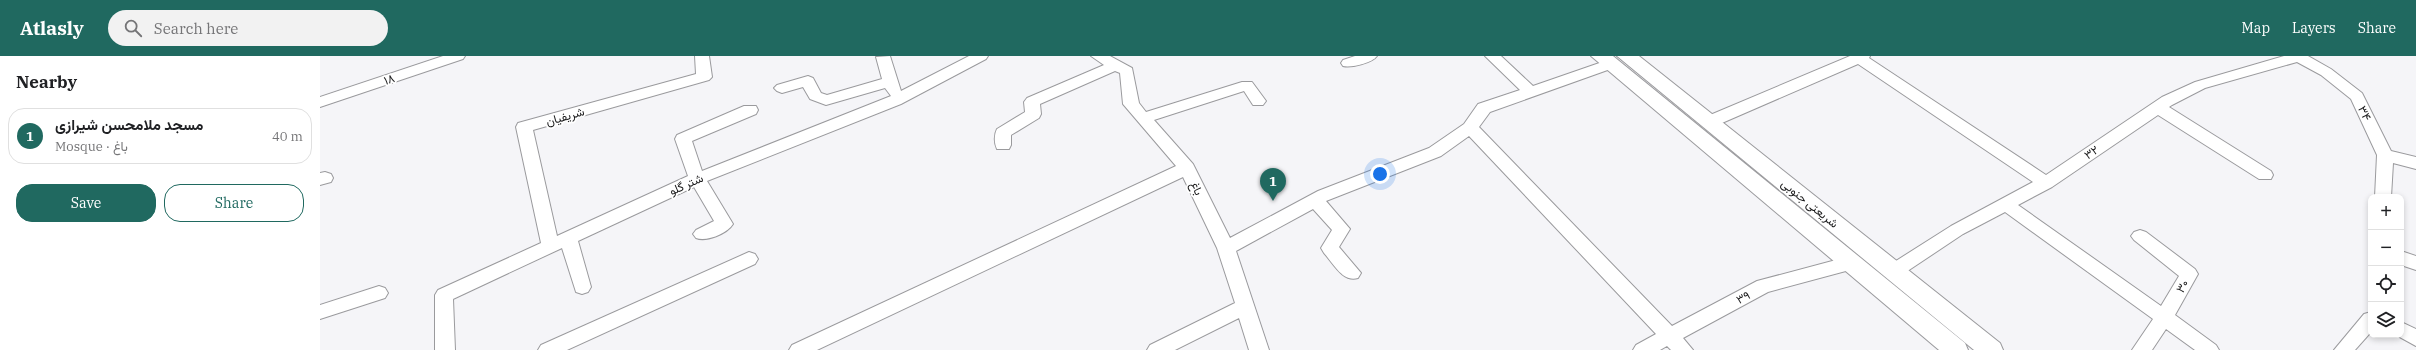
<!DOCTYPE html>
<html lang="en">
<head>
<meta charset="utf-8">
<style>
  :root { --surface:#fff; --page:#f2f2f2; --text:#202124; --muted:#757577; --line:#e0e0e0; --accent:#206960 }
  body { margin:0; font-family:"IBM Plex Serif",Vazirmatn,serif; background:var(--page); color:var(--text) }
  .controls { position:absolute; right:12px; bottom:12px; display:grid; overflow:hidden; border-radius:8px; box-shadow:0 2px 6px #0003 }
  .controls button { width:36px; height:36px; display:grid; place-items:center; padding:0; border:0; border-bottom:1px solid var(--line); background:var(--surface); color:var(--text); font:20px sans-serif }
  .you { position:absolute; left:1060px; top:118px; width:14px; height:14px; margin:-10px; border:3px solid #fff; border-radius:50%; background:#1a73e8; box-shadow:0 0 0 6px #1a73e833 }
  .badge { display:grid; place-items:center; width:26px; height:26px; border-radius:50%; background:var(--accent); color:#fff; font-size:13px; font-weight:700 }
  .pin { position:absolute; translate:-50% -33px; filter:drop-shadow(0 1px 2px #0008) }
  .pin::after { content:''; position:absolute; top:21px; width:14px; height:12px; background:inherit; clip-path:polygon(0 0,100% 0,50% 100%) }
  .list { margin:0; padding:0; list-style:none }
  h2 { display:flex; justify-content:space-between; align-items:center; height:52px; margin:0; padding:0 16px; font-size:17px }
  h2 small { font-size:13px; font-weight:400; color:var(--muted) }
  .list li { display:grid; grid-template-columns:26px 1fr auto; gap:12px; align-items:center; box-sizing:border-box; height:56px; margin:0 8px 8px; padding:0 8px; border:1px solid var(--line); border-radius:16px }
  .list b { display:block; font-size:15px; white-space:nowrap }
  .list p { margin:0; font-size:13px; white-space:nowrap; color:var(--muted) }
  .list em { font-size:13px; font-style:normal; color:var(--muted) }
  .actions { display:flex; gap:8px; padding:12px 16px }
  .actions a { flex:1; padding:9px 0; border:1px solid var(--accent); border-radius:16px; text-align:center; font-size:14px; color:var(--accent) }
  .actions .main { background:var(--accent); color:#fff }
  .icon { flex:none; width:22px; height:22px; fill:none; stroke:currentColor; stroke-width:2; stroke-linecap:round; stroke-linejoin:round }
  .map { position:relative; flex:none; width:2096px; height:294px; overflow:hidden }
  header { display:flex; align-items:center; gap:24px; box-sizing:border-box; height:56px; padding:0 20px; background:var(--accent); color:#fff }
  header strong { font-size:19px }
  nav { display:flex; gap:22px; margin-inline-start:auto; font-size:14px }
  .search { width:280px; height:36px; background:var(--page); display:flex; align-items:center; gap:10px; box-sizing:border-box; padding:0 14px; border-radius:22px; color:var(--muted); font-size:15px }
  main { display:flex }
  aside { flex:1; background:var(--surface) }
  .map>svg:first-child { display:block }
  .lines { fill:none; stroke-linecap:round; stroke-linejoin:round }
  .street-casing { stroke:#9a9a9d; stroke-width:2 }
  .primary-casing { stroke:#9a9a9d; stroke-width:2 }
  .street { fill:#fff; fill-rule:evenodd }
  .primary { fill:#fff; fill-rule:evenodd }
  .labels { text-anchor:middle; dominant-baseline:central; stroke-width:3.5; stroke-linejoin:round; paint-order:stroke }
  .street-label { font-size:12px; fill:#19191a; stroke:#fff }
</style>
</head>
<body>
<header>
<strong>Atlasly</strong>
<div class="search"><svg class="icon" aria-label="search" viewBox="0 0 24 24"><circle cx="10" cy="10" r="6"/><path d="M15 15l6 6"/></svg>Search here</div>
<nav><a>Map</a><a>Layers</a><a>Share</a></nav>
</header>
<main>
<aside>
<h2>Nearby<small></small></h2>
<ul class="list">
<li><span class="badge">1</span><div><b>مسجد ملامحسن شیرازی</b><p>Mosque · باغ</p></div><em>40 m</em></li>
</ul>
<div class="actions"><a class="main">Save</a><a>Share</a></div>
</aside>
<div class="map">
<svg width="2096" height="294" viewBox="0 0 2096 294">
  <rect width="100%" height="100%" fill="#f5f5f8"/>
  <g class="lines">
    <g class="street-casing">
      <g id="street">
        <path d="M 123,0 L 145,0 L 143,3 L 0,51 L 0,41 Z"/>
        <path d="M 375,0 L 389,0 L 392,21 L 389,24 L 213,74 L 237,180 L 368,120 L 355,83 L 357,79 L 424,50 L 436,50 L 438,54 L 436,58 L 372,85 L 382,115 L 571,40 L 565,32 L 506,49 L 490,43 L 483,31 L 462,37 L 457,35 L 454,32 L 457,29 L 488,20 L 493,22 L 501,37 L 507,39 L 562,23 L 556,1 L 570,0 L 581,35 L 649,0 L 668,0 L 666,3 L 581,48 L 387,125 L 413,168 C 407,178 386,186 376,182 L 373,178 L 376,174 L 394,165 L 374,131 L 258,185 L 271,231 L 268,236 L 262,238 L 256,236 L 242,192 L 133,243 L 135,294 L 115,294 L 115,239 L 118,234 L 221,187 L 196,71 L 198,67 L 376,18 Z"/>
        <path d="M 771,0 L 790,0 L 812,12 L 819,47 L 826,56 L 922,26 L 932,26 L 946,45 L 943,49 L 933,49 L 924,35 L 834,64 L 873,108 L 910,182 L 998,135 L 1109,92 L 1144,68 L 1158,48 L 1200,34 L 1165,0 L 1181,0 L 1213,30 L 1291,3 L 1296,5 L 1298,8 L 1296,11 L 1170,56 L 1159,71 L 1352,270 L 1437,225 L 1531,200 L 1537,202 L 1540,207 L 1537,212 L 1448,236 L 1363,282 L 1373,294 L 1351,294 L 1347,290 L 1340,294 L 1313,294 L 1316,289 L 1336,278 L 1149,80 L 1121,100 L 1006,145 L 1030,173 L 1019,191 L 1041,217 L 1038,222 C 1023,227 1013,207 1004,197 L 1001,192 L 1012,174 L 993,153 L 916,195 L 949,294 L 929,294 L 919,262 L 855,294 L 827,294 L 830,289 L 915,247 L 897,192 L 863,121 L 497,294 L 469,294 L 472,289 L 856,110 L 803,48 L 800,17 L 795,15 L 720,48 L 721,58 L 719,62 L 691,79 L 691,89 L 689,93 L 677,93 C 674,87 674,79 677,73 L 705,56 L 704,46 L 707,42 L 784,9 Z"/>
        <path d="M 1035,0 L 1057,0 C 1052,7 1031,12 1023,10 L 1021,7 L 1023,4 Z"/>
        <path d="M 1530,0 L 1550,0 L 1549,2 L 1726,119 L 1842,41 L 1875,26 L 1964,0 L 1988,0 L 2011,13 L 2042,37 L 2071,95 L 2096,101 L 2096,113 L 2073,107 L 2071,141 L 2055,141 L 2057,99 L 2031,43 L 2001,19 L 1977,6 L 1885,32 L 1852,49 L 1849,51 L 1951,115 L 1953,119 L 1951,123 L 1939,123 L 1838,59 L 1732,131 L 1698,149 L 1841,250 L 1859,220 L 1814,184 L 1811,180 L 1814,176 L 1820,174 L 1826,176 L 1875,213 L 1878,218 L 1855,259 L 1896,289 L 1899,294 L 1875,294 L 1846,273 L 1832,294 L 1812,294 L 1833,263 L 1685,156 L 1643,178 L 1580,220 L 1574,222 L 1568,220 L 1565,215 L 1568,210 L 1631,170 L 1713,126 L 1538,8 L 1395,70 L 1383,70 L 1381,66 L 1383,62 Z"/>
        <path d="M 5,116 L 11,118 L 13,122 L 11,126 L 0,129 L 0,117 Z"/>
        <path d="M 2081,195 L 2096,200 L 2096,214 L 2081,209 Z"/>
        <path d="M 429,196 L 435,198 L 438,203 L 435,208 L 247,294 L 218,294 L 221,289 Z"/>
        <path d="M 59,230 L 65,232 L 68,237 L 65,242 L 0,263 L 0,249 Z"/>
        <path d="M 2051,256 L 2051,276 L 2035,294 L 2014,294 L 2044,258 Z"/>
        <path d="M 2081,266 L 2096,273 L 2096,290 L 2076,279 L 2081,279 Z"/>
      </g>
    </g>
    <g class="primary-casing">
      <g id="primary">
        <path d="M 1271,0 L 1293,0 L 1645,287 L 1648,294 L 1619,294 Z"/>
        <path d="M 1297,0 L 1319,0 L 1680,287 L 1683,294 L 1654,294 Z"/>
      </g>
    </g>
    <use href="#street" class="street"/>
    <use href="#primary" class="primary"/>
  </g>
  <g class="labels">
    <g class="street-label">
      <text transform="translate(69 23) rotate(-18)">۱۸</text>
      <text transform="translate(2045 57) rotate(65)">۳۴</text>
      <text transform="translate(245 60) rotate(-16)">شریفیان</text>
      <text transform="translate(1771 96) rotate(-34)">۳۲</text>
      <text transform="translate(366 128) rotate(-24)">شتر گلو</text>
      <text transform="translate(877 132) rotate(64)">باغ</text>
      <text transform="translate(1490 147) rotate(39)">شریعتی جنوبی</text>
      <text transform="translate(1862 230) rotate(-60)">۳۰</text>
      <text transform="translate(1423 241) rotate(-28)">۳۹</text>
    </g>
  </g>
</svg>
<div class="controls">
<button>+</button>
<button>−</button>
<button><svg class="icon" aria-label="locate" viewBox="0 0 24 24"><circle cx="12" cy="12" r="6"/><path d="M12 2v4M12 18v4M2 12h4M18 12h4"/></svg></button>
<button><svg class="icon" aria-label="layers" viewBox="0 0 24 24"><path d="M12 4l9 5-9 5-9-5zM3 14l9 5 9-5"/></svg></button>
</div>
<div class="you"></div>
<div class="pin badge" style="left:953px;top:145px">1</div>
</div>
</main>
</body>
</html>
